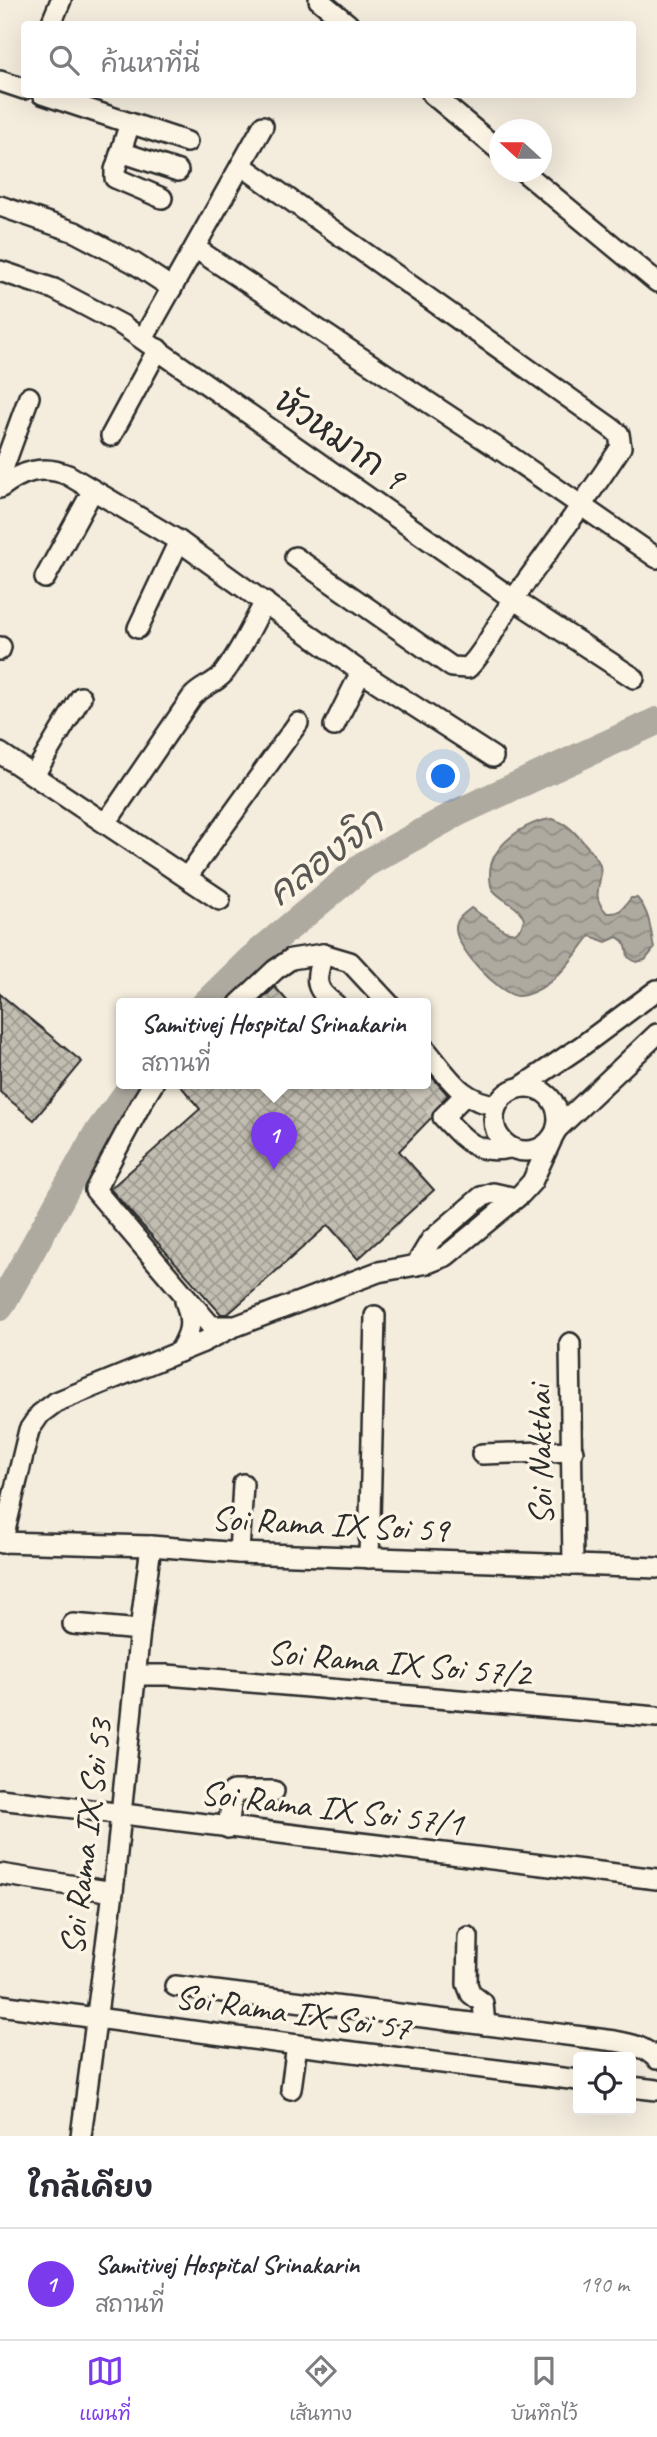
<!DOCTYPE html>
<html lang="th">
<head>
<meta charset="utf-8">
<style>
  :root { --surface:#fff; --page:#f7f7f7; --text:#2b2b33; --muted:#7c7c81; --line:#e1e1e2; --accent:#7c3aed }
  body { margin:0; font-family:Caveat,"Playpen Sans Thai",sans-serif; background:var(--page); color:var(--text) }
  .controls { position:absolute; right:21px; bottom:21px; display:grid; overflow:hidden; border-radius:7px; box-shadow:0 7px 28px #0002 }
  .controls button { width:63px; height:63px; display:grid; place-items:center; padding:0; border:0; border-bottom:2px solid var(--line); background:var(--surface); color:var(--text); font:35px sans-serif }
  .compass { position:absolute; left:489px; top:119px; width:63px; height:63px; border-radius:50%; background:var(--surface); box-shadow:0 7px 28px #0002; rotate:291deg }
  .you { position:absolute; left:444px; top:777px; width:24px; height:24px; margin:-18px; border:5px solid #fff; border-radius:50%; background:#1a73e8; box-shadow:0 0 0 10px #1a73e833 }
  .badge { display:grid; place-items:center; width:46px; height:46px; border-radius:50%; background:var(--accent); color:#fff; font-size:23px; font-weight:700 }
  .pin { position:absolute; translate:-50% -58px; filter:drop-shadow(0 2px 4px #0008) }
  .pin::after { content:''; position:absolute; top:37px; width:24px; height:21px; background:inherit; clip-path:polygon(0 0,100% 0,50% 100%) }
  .popup { position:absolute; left:116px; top:998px; width:315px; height:91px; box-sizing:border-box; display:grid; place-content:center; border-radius:7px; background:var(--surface); filter:drop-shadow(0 2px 5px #0005); font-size:23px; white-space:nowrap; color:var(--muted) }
  .popup b { font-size:26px; color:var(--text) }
  .popup::after { content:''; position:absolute; left:50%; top:100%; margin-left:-14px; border:14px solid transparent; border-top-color:var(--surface) }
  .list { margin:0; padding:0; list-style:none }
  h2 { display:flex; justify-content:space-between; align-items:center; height:91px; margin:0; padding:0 28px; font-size:30px }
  h2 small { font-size:23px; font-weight:400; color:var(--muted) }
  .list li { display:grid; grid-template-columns:46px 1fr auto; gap:21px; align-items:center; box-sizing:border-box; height:112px; padding:0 28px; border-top:2px solid var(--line) }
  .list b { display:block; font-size:26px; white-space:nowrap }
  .list p { margin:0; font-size:23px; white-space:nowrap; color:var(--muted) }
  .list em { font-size:23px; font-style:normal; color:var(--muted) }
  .icon { flex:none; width:38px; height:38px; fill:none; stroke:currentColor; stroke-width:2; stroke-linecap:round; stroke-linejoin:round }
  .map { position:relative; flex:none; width:657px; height:2136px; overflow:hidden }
  .search { position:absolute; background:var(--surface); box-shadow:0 7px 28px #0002; left:21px; right:21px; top:21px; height:77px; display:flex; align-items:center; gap:18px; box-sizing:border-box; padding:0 24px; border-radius:7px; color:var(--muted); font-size:26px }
  .sheet { height:203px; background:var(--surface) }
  nav { display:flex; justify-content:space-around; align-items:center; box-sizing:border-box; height:98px; border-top:2px solid var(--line); background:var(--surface); font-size:19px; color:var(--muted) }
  nav a { display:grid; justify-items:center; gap:4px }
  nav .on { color:var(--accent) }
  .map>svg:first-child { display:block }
  .water { fill:url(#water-waves); stroke:#7a7771; stroke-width:2 }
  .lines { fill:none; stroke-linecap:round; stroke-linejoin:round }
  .river { stroke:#afaaa0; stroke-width:28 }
  .building { fill:url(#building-cross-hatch); stroke:#2b2b2b; stroke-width:2 }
  .minor-tunnel { stroke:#ccc6ba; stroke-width:19; stroke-dasharray:19 10; stroke-linecap:butt }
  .minor-casing { stroke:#2b2b2b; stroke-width:24 }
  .minor { stroke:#fcf5e5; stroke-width:19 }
  .labels { text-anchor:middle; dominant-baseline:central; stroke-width:7; stroke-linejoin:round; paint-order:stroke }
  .street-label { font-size:35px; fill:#2b2b2b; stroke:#fcf5e5 }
  .water-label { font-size:37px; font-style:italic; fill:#595754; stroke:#fcf5e5 }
</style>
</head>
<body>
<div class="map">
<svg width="657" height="2136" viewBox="0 0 657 2136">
  <defs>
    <pattern id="water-waves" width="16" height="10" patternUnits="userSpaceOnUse" patternTransform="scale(1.75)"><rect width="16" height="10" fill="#afaaa0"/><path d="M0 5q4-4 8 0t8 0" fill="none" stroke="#8f8b83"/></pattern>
    <pattern id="building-cross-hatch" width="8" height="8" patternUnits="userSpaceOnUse" patternTransform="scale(1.75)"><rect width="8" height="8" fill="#c2bdb1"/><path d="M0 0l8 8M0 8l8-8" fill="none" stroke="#9e9a90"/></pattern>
  </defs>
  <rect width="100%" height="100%" fill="#f4edde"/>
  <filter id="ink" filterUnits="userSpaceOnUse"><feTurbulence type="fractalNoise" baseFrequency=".0143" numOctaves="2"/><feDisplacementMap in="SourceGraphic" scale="14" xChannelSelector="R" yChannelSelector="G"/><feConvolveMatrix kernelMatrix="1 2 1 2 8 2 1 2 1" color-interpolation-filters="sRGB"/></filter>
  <g filter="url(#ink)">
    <path class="water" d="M 553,819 C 557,821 561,822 564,824 C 572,828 599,858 600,866 C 604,887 588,893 607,913 C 621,914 623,908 631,898 L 637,898 C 650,912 651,932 654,949 L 645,960 L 636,962 L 628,957 C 627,948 626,941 617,937 L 606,942 L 590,936 C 574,956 558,982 533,992 C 529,994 521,996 517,996 C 498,993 456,948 456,929 C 456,919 463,914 471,908 L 505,931 L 515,933 L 521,928 L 524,919 C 519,905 503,902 493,890 C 490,886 490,880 490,875 C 489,846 527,820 553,819 Z"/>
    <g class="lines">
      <g class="river">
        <path d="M 205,1004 L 250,960 L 365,864 L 459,812 L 657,721"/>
        <path d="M 0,1307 L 96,1135 L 134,1084"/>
      </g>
    </g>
    <g class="building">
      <path d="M 275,987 L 290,1004 L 257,1004 Z"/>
      <path d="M 0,994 L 82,1062 L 34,1120 L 0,1092 Z"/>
      <path d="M 426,1070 L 448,1095 L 434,1109 L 431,1118 L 399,1151 L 434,1190 L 358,1259 L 328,1225 L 228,1314 L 221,1314 L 110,1189 L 200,1109 L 179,1084 L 426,1084 Z"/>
    </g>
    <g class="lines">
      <path class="minor-tunnel" d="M 412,1084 L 443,1117"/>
      <g class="minor-casing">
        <g id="minor">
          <path d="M 319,0 L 348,24"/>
          <path d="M 51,24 L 61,0"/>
          <path d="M 0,81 L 24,89"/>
          <path d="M 42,94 L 187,142"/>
          <path d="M 432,94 L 500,151"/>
          <path d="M 130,123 L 115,170 L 115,178 L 162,198"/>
          <path d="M 121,152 L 178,171"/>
          <path d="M 241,165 L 610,427 L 619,434 L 621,447 C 588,498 551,547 515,597 C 498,620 488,648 468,668 L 452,667 L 295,557"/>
          <path d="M 524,172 L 657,282"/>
          <path d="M 0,206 L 75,232 L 134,263 L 172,288"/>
          <path d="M 195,248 L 505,453 L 657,558"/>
          <path d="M 0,271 L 54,289 L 122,325 L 513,599 L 634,678"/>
          <path d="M 143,339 L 263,126"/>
          <path d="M 111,436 L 158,349"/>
          <path d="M 0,477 L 29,397"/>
          <path d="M 0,488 C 21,472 42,464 68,475 L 179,541 L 361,672 L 493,757"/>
          <path d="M 45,578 L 93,490"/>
          <path d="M 138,628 L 179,541"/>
          <path d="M 0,650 L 1,647"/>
          <path d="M 334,726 L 361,672"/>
          <path d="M 0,753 L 220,900"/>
          <path d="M 34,775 L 81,697"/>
          <path d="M 106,823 L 192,697 C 201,687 214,684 223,674 C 240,653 252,625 265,602"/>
          <path d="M 187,877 L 298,723"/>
          <path d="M 323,954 C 316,978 312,988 335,1004"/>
          <path d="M 239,1004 L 275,970 L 291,959 L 323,954 L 350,962 L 389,1004"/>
          <path d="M 426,1050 C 448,1076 461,1102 497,1105"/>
          <path d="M 153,1084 L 142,1102 L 95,1190 L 211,1326 L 236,1326 L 378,1272 L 428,1263 L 446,1256 L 521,1194 L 532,1182 L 551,1141"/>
          <circle cx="526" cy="1119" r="32"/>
          <path d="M 521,1087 L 583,1045 L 657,990"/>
          <path d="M 465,1095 L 443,1117 C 466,1141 476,1155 510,1148"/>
          <path d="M 557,1129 L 657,1034"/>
          <path d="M 416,1265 L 431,1240 L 481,1197 L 493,1193 L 516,1198"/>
          <path d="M 570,1343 L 573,1565"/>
          <path d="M 179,1352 C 191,1332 193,1323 185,1301"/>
          <path d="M 482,1454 L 573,1451"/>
          <path d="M 0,1542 L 151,1546 L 239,1553 L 657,1568"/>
          <path d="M 2,1543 L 29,1430 L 40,1414 L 56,1402 L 201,1343 L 231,1328"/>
          <path d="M 239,1553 L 243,1484"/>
          <path d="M 369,1558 L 375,1316"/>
          <path d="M 73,1624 L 140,1630"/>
          <path d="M 136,1675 L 167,1675 L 657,1717"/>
          <path d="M 0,1799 L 657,1879"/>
          <path d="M 228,1828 L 233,1791 L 274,1791"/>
          <path d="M 0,1874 L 113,1892"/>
          <path d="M 468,1937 L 467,1984 L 471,1994 L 483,2003 L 485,2025"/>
          <path d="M 175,1986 L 615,2041 C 632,2044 645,2047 657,2059"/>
          <path d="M 0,2005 L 297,2045 L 578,2080"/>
          <path d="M 631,2087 L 657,2090"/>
          <path d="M 291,2089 L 297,2045"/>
          <path d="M 81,2136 L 113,1892 L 140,1630 L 151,1546"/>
        </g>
      </g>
      <use href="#minor" class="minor"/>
    </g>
  </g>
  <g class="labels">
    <g class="street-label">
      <text transform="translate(340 439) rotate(35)">หัวหมาก 9</text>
      <text transform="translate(540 1455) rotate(-91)">Soi Nakthai</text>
      <text transform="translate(330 1524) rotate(3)">Soi Rama IX Soi 59</text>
      <text transform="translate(399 1663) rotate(5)">Soi Rama IX Soi 57/2</text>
      <text transform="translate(332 1808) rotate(7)">Soi Rama IX Soi 57/1</text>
      <text transform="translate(86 1837) rotate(-83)">Soi Rama IX Soi 53</text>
      <text transform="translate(293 2012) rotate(8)">Soi Rama IX Soi 57</text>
    </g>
    <g class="water-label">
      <text transform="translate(325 857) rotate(-37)">คลองจิก</text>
    </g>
  </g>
</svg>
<div class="controls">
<button><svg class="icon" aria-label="locate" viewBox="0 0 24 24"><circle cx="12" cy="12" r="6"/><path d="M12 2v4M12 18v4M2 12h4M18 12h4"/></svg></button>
</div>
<svg class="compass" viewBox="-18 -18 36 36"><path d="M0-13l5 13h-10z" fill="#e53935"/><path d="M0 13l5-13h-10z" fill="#7c7c81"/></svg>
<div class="you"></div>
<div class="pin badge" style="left:274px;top:1170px">1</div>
<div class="popup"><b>Samitivej Hospital Srinakarin</b>สถานที่</div>
<div class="search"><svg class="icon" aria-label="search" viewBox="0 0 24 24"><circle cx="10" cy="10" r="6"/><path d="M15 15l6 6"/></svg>ค้นหาที่นี่</div>
</div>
<section class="sheet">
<h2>ใกล้เคียง<small></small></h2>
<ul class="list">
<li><span class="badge">1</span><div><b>Samitivej Hospital Srinakarin</b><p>สถานที่</p></div><em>190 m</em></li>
</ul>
</section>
<nav>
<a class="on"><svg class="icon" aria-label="map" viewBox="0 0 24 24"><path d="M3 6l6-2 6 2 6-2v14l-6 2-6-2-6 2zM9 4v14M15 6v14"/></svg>แผนที่</a>
<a><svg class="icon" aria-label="directions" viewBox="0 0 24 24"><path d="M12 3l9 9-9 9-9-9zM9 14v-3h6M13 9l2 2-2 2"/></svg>เส้นทาง</a>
<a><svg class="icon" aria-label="saved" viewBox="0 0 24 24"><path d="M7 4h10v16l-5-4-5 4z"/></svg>บันทึกไว้</a>
</nav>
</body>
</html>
